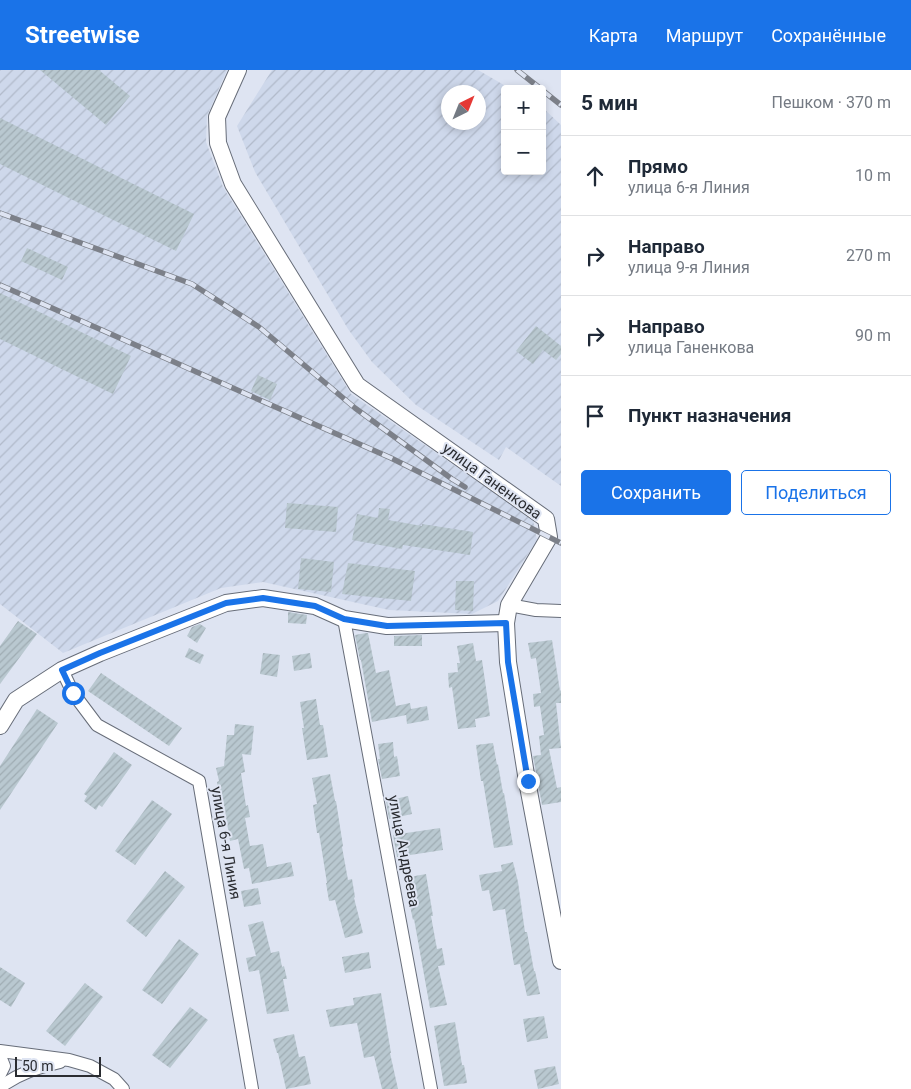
<!DOCTYPE html>
<html lang="ru">
<head>
<meta charset="utf-8">
<style>
  :root { --surface:#fff; --page:#f2f2f3; --text:#1f2937; --muted:#747a83; --line:#e0e1e3; --accent:#1a73e8 }
  body { margin:0; font-family:Roboto,sans-serif; background:var(--page); color:var(--text) }
  .controls { position:absolute; right:15px; top:15px; display:grid; overflow:hidden; border-radius:5px; box-shadow:0 2px 8px #0003 }
  .controls button { width:45px; height:45px; display:grid; place-items:center; padding:0; border:0; border-bottom:1px solid var(--line); background:var(--surface); color:var(--text); font:25px sans-serif }
  .compass { position:absolute; left:441px; top:15px; width:45px; height:45px; border-radius:50%; background:var(--surface); box-shadow:0 2px 8px #0003; rotate:43deg }
  .scale { position:absolute; left:15px; bottom:12px; width:86px; box-sizing:border-box; padding-left:5px; border:2px solid #2a2c31; border-top:0; font-size:14px; line-height:18px; white-space:nowrap; color:#2a2c31; -webkit-text-stroke:4px #dee4f2; paint-order:stroke }
  .stop { position:absolute; width:15px; height:15px; margin:-11px; border:4px solid #1a73e8; border-radius:50%; background:#fff }
  .stop.end { background:#1a73e8; border-color:#fff; box-shadow:0 1px 5px #0008 }
  .list { margin:0; padding:0; list-style:none }
  h2 { display:flex; justify-content:space-between; align-items:center; height:65px; margin:0; padding:0 20px; font-size:21px }
  h2 small { font-size:16px; font-weight:400; color:var(--muted) }
  .list li { display:grid; grid-template-columns:32px 1fr auto; gap:15px; align-items:center; box-sizing:border-box; height:80px; padding:0 20px; border-top:1px solid var(--line) }
  .list b { display:block; font-size:19px; white-space:nowrap }
  .list p { margin:0; font-size:16px; white-space:nowrap; color:var(--muted) }
  .list em { font-size:16px; font-style:normal; color:var(--muted) }
  .actions { display:flex; gap:10px; padding:15px 20px }
  .actions a { flex:1; padding:11px 0; border:1px solid var(--accent); border-radius:5px; text-align:center; font-size:18px; color:var(--accent) }
  .actions .main { background:var(--accent); color:#fff }
  .icon { flex:none; width:28px; height:28px; fill:none; stroke:currentColor; stroke-width:2; stroke-linecap:round; stroke-linejoin:round }
  .map { position:relative; flex:none; width:561px; height:1019px; overflow:hidden }
  header { display:flex; align-items:center; gap:30px; box-sizing:border-box; height:70px; padding:0 25px; background:var(--accent); color:#fff }
  header strong { font-size:24px }
  nav { display:flex; gap:28px; margin-inline-start:auto; font-size:18px }
  main { display:flex }
  aside { flex:1; background:var(--surface) }
  .map>svg:first-child { display:block }
  .industrial { fill:url(#industrial-furrows); fill-rule:evenodd }
  .building { fill:url(#building-hatch) }
  .lines { fill:none; stroke-linecap:round; stroke-linejoin:round }
  .minor-casing { stroke:#676d79; stroke-width:14 }
  .tertiary-casing { stroke:#676d79; stroke-width:18 }
  .minor { stroke:#fff; stroke-width:12 }
  .tertiary { stroke:#fff; stroke-width:16 }
  .rail-casing { stroke:#7c8089; stroke-width:5.5 }
  .rail { stroke:#dee4f2; stroke-width:4; stroke-dasharray:11; stroke-linecap:butt }
  .route { stroke:#1a73e8; stroke-width:6 }
  .labels { text-anchor:middle; dominant-baseline:central; stroke-width:4; stroke-linejoin:round; paint-order:stroke }
  .street-label { font-size:15px; fill:#2a2c31; stroke:#dee4f2 }
</style>
</head>
<body>
<header>
<strong>Streetwise</strong>
<nav><a>Карта</a><a>Маршрут</a><a>Сохранённые</a></nav>
</header>
<main>
<div class="map">
<svg width="561" height="1019" viewBox="0 0 561 1019">
  <defs>
    <pattern id="industrial-furrows" width="10" height="10" patternUnits="userSpaceOnUse" patternTransform="scale(1.25)"><rect width="10" height="10" fill="#ced8eb"/><path d="M-1 1l2-2M0 10L10 0M9 11l2-2" fill="none" stroke="#b1baca"/></pattern>
    <pattern id="building-hatch" width="6" height="6" patternUnits="userSpaceOnUse" patternTransform="scale(1.25)"><rect width="6" height="6" fill="#b9c8d0"/><path d="M-1 1l2-2M0 6l6-6M5 7l2-2" fill="none" stroke="#9facb3"/></pattern>
  </defs>
  <rect width="100%" height="100%" fill="#dee4f2"/>
  <g class="industrial">
    <path d="M 0,0 L 227,0 L 207,46 L 206,72 L 223,117 L 351,324 L 533,450 L 537,470 L 498,531 L 472,544 L 389,540 L 263,512 L 221,518 L 63,583 L 0,534 Z"/>
    <path d="M 272,0 L 478,0 L 511,19 L 505,19 L 505,101 L 542,101 L 542,37 L 561,55 L 561,416 L 506,377 L 499,390 L 416,335 L 372,292 L 348,259 L 255,102 L 237,56 ZM 448,22 L 478,22 L 478,52 L 448,52 Z"/>
  </g>
  <g class="building">
    <path d="M 40,0 L 99,0 L 130,26 L 106,55 Z"/>
    <path d="M 0,48 L 194,144 L 176,181 L 0,94 Z"/>
    <path d="M 27,178 L 68,197 L 62,210 L 21,191 Z"/>
    <path d="M 0,223 L 131,286 L 113,324 L 0,269 Z"/>
    <path d="M 536,256 L 561,276 L 561,284 L 556,290 L 543,280 L 533,294 L 516,281 Z"/>
    <path d="M 258,305 L 277,314 L 270,330 L 251,321 Z"/>
    <path d="M 287,433 L 338,437 L 336,462 L 285,458 Z"/>
    <path d="M 379,438 L 390,439 L 388,450 L 422,456 L 422,454 L 473,462 L 470,485 L 403,475 L 402,479 L 352,470 L 357,444 L 378,448 Z"/>
    <path d="M 301,488 L 334,492 L 331,522 L 298,519 Z"/>
    <path d="M 348,493 L 415,501 L 411,531 L 342,524 Z"/>
    <path d="M 456,511 L 474,511 L 473,541 L 455,540 Z"/>
    <path d="M 288,542 L 307,545 L 306,554 L 288,553 Z"/>
    <path d="M 18,551 L 37,564 L 0,614 L 0,576 Z"/>
    <path d="M 200,554 L 206,558 L 197,573 L 187,566 L 192,557 Z"/>
    <path d="M 366,563 L 368,563 L 376,603 L 389,600 L 396,636 L 410,633 L 411,639 L 427,636 L 429,650 L 407,654 L 406,645 L 372,652 L 361,590 L 360,590 L 355,565 Z"/>
    <path d="M 422,565 L 422,576 L 394,576 L 394,566 Z"/>
    <path d="M 552,570 L 560,621 L 561,620 L 561,633 L 556,633 L 561,678 L 549,679 L 557,718 L 561,717 L 561,732 L 542,735 L 533,686 L 541,685 L 539,666 L 544,665 L 540,636 L 534,637 L 533,624 L 541,623 L 536,588 L 531,589 L 528,573 Z"/>
    <path d="M 473,573 L 476,591 L 482,590 L 490,646 L 475,649 L 476,657 L 458,659 L 452,617 L 449,618 L 448,603 L 458,602 L 457,593 L 460,593 L 457,576 Z"/>
    <path d="M 189,578 L 204,585 L 200,594 L 185,587 Z"/>
    <path d="M 263,583 L 280,585 L 277,607 L 260,604 Z"/>
    <path d="M 310,583 L 312,598 L 294,601 L 292,586 Z"/>
    <path d="M 101,603 L 182,658 L 169,676 L 88,621 Z"/>
    <path d="M 316,629 L 320,655 L 323,655 L 328,687 L 307,690 L 302,658 L 304,658 L 300,632 Z"/>
    <path d="M 37,639 L 58,653 L 0,740 L 0,696 Z"/>
    <path d="M 235,654 L 254,656 L 251,685 L 242,684 L 245,702 L 241,703 L 246,736 L 248,735 L 250,747 L 245,748 L 250,776 L 263,774 L 267,797 L 291,792 L 294,806 L 252,814 L 249,798 L 244,799 L 238,769 L 230,771 L 223,729 L 220,729 L 217,712 L 219,711 L 216,698 L 224,696 L 227,665 L 234,665 Z"/>
    <path d="M 393,672 L 394,687 L 397,686 L 400,706 L 382,709 L 378,689 L 380,689 L 378,674 Z"/>
    <path d="M 493,673 L 497,695 L 498,694 L 503,723 L 504,723 L 513,775 L 494,778 L 483,711 L 481,711 L 476,675 Z"/>
    <path d="M 114,682 L 132,695 L 102,737 L 99,735 L 96,740 L 84,731 L 87,726 L 84,724 Z"/>
    <path d="M 330,704 L 335,731 L 336,731 L 343,776 L 342,777 L 348,810 L 352,809 L 355,827 L 354,828 L 363,863 L 345,868 L 335,830 L 329,831 L 326,813 L 327,813 L 319,763 L 317,763 L 313,735 L 317,734 L 312,708 Z"/>
    <path d="M 408,726 L 412,744 L 389,749 L 386,731 Z"/>
    <path d="M 152,730 L 172,744 L 135,795 L 115,781 Z"/>
    <path d="M 440,758 L 443,780 L 397,787 L 393,765 Z"/>
    <path d="M 513,792 L 518,812 L 525,862 L 527,862 L 534,901 L 535,901 L 540,924 L 527,926 L 520,894 L 514,895 L 505,839 L 493,841 L 489,820 L 482,821 L 479,805 L 502,801 L 501,795 Z"/>
    <path d="M 165,801 L 185,817 L 146,867 L 126,851 Z"/>
    <path d="M 426,804 L 433,846 L 431,846 L 437,879 L 442,878 L 445,895 L 438,896 L 447,935 L 430,938 L 414,849 L 413,850 L 404,808 Z"/>
    <path d="M 258,818 L 261,834 L 244,837 L 241,821 Z"/>
    <path d="M 263,851 L 271,883 L 279,881 L 282,897 L 284,896 L 287,909 L 283,909 L 289,941 L 267,944 L 259,900 L 249,902 L 246,888 L 256,886 L 248,855 Z"/>
    <path d="M 179,869 L 199,884 L 162,934 L 142,920 Z"/>
    <path d="M 369,882 L 371,898 L 345,903 L 342,887 Z"/>
    <path d="M 0,897 L 25,913 L 11,937 L 0,930 Z"/>
    <path d="M 85,913 L 103,927 L 65,976 L 46,961 Z"/>
    <path d="M 381,923 L 391,983 L 390,983 L 398,1019 L 382,1019 L 374,986 L 364,988 L 357,953 L 330,957 L 326,940 L 354,935 L 353,928 Z"/>
    <path d="M 190,937 L 208,950 L 170,998 L 152,985 Z"/>
    <path d="M 544,946 L 548,968 L 527,972 L 523,949 Z"/>
    <path d="M 455,952 L 462,995 L 464,995 L 467,1013 L 444,1016 L 434,956 Z"/>
    <path d="M 294,964 L 299,987 L 305,986 L 311,1014 L 286,1019 L 278,983 L 277,983 L 273,969 Z"/>
    <path d="M 555,996 L 559,1014 L 538,1019 L 534,1000 Z"/>
  </g>
  <g class="lines">
    <g class="minor-casing">
      <g id="minor">
        <path d="M 509,535 L 536,540 L 561,541"/>
        <path d="M 344,549 L 431,1019"/>
        <path d="M 62,600 L 73,623 L 97,655 L 199,711 L 252,1019"/>
        <path d="M 0,981 L 69,990 L 90,996 L 114,1009 L 123,1019"/>
        <path d="M 0,986 L 4,996 L 0,1004"/>
        <path d="M 0,1017 C 20,1003 36,998 60,992"/>
      </g>
    </g>
    <g class="tertiary-casing">
      <g id="tertiary">
        <path d="M 238,0 L 217,47 L 218,73 L 233,114 L 357,315 L 546,449 L 549,467 L 509,535 L 506,553 L 508,592 L 527,711 L 561,891"/>
        <path d="M 0,656 L 16,630 L 62,600 L 100,583 L 226,533 L 263,528 L 315,536 L 344,549 L 387,556 L 506,553"/>
      </g>
    </g>
    <use href="#minor" class="minor"/>
    <use href="#tertiary" class="tertiary"/>
    <g class="rail-casing">
      <g id="rail">
        <path d="M 517,0 L 541,19"/>
        <path d="M 542,20 L 561,35"/>
        <path d="M 0,143 L 192,214 L 259,257 L 355,338 L 452,409 L 465,417"/>
        <path d="M 0,215 L 391,388 L 561,473"/>
      </g>
    </g>
    <use href="#rail" class="rail"/>
  </g>
  <g class="lines">
    <path class="route" d="M 73,623 L 62,600 L 100,583 L 226,533 L 263,528 L 315,536 L 344,549 L 387,556 L 506,553 L 508,592 L 528,711"/>
  </g>
  <g class="labels">
    <g class="street-label">
      <text transform="translate(492 411) rotate(36)">улица Ганенкова</text>
      <text transform="translate(226 773) rotate(80)">улица 6-я Линия</text>
      <text transform="translate(404 781) rotate(79)">улица Андреева</text>
    </g>
  </g>
</svg>
<div class="controls">
<button>+</button>
<button>−</button>
</div>
<svg class="compass" viewBox="-18 -18 36 36"><path d="M0-13l5 13h-10z" fill="#e53935"/><path d="M0 13l5-13h-10z" fill="#747a83"/></svg>
<div class="scale">50 m</div>
<div class="stop" style="left:73px;top:623px"></div>
<div class="stop end" style="left:528px;top:711px"></div>
</div>
<aside>
<h2>5 мин<small>Пешком · 370 m</small></h2>
<ul class="list">
<li><svg class="icon" aria-label="ahead" viewBox="0 0 24 24"><path d="M12 20V5M6 11l6-6 6 6"/></svg><div><b>Прямо</b><p>улица 6-я Линия</p></div><em>10 m</em></li>
<li><svg class="icon" aria-label="right" viewBox="0 0 24 24"><path d="M7 20v-9h11M14 6l5 5-5 5"/></svg><div><b>Направо</b><p>улица 9-я Линия</p></div><em>270 m</em></li>
<li><svg class="icon" aria-label="right" viewBox="0 0 24 24"><path d="M7 20v-9h11M14 6l5 5-5 5"/></svg><div><b>Направо</b><p>улица Ганенкова</p></div><em>90 m</em></li>
<li><svg class="icon" aria-label="arrive" viewBox="0 0 24 24"><path d="M6 21V4h12l-3 4 3 4H6"/></svg><div><b>Пункт назначения</b></div></li>
</ul>
<div class="actions"><a class="main">Сохранить</a><a>Поделиться</a></div>
</aside>
</main>
</body>
</html>
